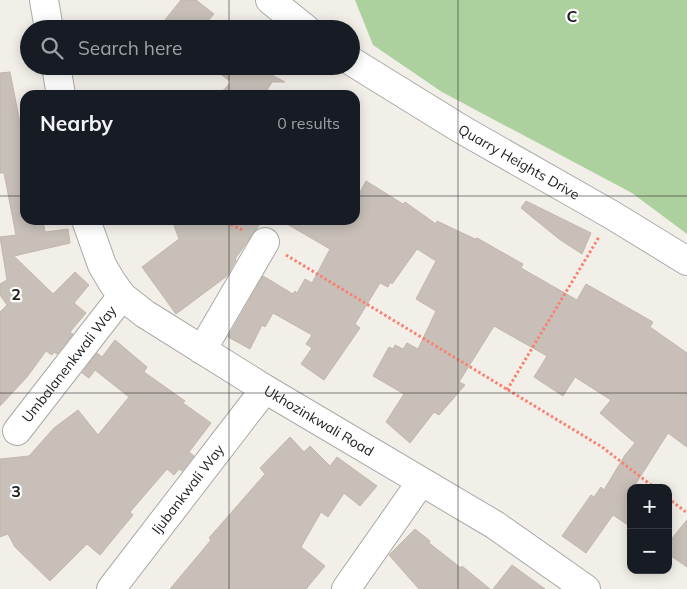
<!DOCTYPE html>
<html lang="en">
<head>
<meta charset="utf-8">
<style>
  :root { --surface:#171b24; --page:#20242c; --text:#f1f3f6; --muted:#9ea1a6; --line:#363941 }
  body { margin:0; font-family:Mulish,sans-serif; background:var(--page); color:var(--text) }
  .controls { position:absolute; right:15px; bottom:15px; display:grid; overflow:hidden; border-radius:10px; box-shadow:0 2px 12px #0003 }
  .controls button { width:45px; height:45px; display:grid; place-items:center; padding:0; border:0; border-bottom:1px solid var(--line); background:var(--surface); color:var(--text); font:25px sans-serif }
  .list { margin:0; padding:0; list-style:none }
  h2 { display:flex; justify-content:space-between; align-items:center; height:65px; margin:0; padding:0 20px; font-size:21px }
  h2 small { font-size:16px; font-weight:400; color:var(--muted) }
  .icon { flex:none; width:28px; height:28px; fill:none; stroke:currentColor; stroke-width:2; stroke-linecap:round; stroke-linejoin:round }
  .map { position:relative; flex:none; width:687px; height:589px; overflow:hidden }
  .search { position:absolute; background:var(--surface); box-shadow:0 2px 12px #0003; left:20px; top:20px; width:340px; height:55px; display:flex; align-items:center; gap:12px; box-sizing:border-box; padding:0 18px; border-radius:28px; color:var(--muted); font-size:19px }
  .panel { position:absolute; background:var(--surface); box-shadow:0 2px 12px #0003; left:20px; top:90px; width:340px; height:135px; border-radius:15px }
  .map>svg:first-child { display:block }
  .forest { fill:#add19e }
  .building { fill:#c7bfb8; stroke:#c4b6ab }
  .lines { fill:none; stroke-linecap:round; stroke-linejoin:round }
  .minor-casing { stroke:#a9a9a9; stroke-width:30 }
  .path { stroke:#fa8072; stroke-width:3; stroke-dasharray:2.5 2.5; stroke-linecap:butt }
  .minor { stroke:#fff; stroke-width:28 }
  .grid { fill:none; stroke:#222; stroke-width:1; stroke-opacity:0.55 }
  .labels { text-anchor:middle; dominant-baseline:central; stroke-width:4.5; stroke-linejoin:round; paint-order:stroke }
  .street-label { font-size:14px; fill:#222; stroke:#fff }
  .grid-label { font-size:16px; text-anchor:middle; font-weight:bold; fill:#222; stroke:#fff; stroke-width:4.5; stroke-linejoin:round; paint-order:stroke }
</style>
</head>
<body>
<div class="map">
<svg width="687" height="589" viewBox="0 0 687 589">
  <rect width="100%" height="100%" fill="#f2efe9"/>
  <path class="forest" d="M 355,0 L 687,0 L 687,234 L 632,193 L 442,92 L 373,45 Z"/>
  <g class="building">
    <path d="M 181,0 L 196,0 L 214,14 L 207,22 L 216,29 L 163,29 L 160,26 Z"/>
    <path d="M 210,66 L 255,66 L 285,82 L 272,82 L 264,95 L 219,95 L 231,82 Z"/>
    <path d="M 10,72 L 22,133 L 25,133 L 25,220 L 43,220 L 45,232 L 68,229 L 70,243 L 14,256 L 53,294 L 75,272 L 89,285 L 74,303 L 86,313 L 70,332 L 73,334 L 57,354 L 54,352 L 52,355 L 46,351 L 27,377 L 0,406 L 0,312 L 7,305 L 0,295 L 0,284 L 7,280 L 0,237 L 16,235 L 4,173 L 0,173 L 0,73 Z"/>
    <path d="M 366,181 L 403,204 L 405,202 L 436,224 L 437,221 L 475,239 L 477,238 L 523,264 L 521,268 L 577,300 L 586,284 L 653,322 L 650,327 L 687,353 L 687,447 L 668,433 L 635,485 L 637,486 L 636,488 L 631,488 L 631,527 L 613,515 L 586,553 L 562,536 L 591,495 L 594,497 L 601,487 L 604,490 L 625,455 L 635,443 L 600,413 L 611,400 L 575,377 L 563,396 L 534,377 L 547,356 L 494,326 L 459,382 L 465,385 L 439,415 L 434,412 L 410,443 L 386,422 L 404,394 L 373,376 L 389,347 L 393,349 L 395,345 L 403,349 L 407,343 L 418,349 L 436,311 L 416,299 L 436,261 L 417,249 L 392,284 L 390,282 L 388,287 L 380,283 L 355,324 L 360,328 L 324,380 L 301,364 L 312,348 L 306,344 L 312,335 L 273,313 L 265,327 L 262,325 L 250,349 L 228,337 L 263,276 L 293,294 L 295,291 L 297,293 L 305,279 L 312,283 L 330,249 L 280,220 L 355,220 L 355,202 Z"/>
    <path d="M 526,201 L 591,233 L 582,254 L 559,239 L 521,208 Z"/>
    <path d="M 172,220 L 263,220 L 235,259 L 236,260 L 227,276 L 176,314 L 142,267 L 179,239 Z"/>
    <path d="M 115,340 L 147,367 L 144,372 L 185,401 L 183,403 L 211,423 L 189,452 L 194,456 L 182,471 L 179,469 L 174,475 L 167,469 L 130,512 L 133,515 L 100,555 L 87,544 L 50,581 L 15,547 L 8,534 L 0,537 L 0,459 L 29,456 L 54,428 L 78,410 L 98,435 L 129,397 L 95,370 L 89,378 L 82,373 L 97,353 L 102,357 Z"/>
    <path d="M 290,437 L 304,452 L 310,446 L 330,466 L 337,457 L 377,486 L 360,506 L 344,493 L 328,517 L 321,512 L 301,547 L 325,566 L 306,589 L 170,589 L 211,540 L 209,538 L 265,474 L 260,468 Z"/>
    <path d="M 687,520 L 687,567 L 668,554 L 668,543 Z"/>
    <path d="M 415,529 L 430,541 L 429,543 L 461,568 L 462,566 L 490,589 L 419,589 L 389,555 Z"/>
    <path d="M 512,565 L 545,589 L 493,589 Z"/>
  </g>
  <g class="lines">
    <g class="minor-casing">
      <g id="minor">
        <path d="M 44,0 L 49,29"/>
        <path d="M 270,0 L 306,29"/>
        <path id="s1" d="M 351,61 L 461,129 L 612,215 L 687,261"/>
        <path d="M 56,66 L 61,95"/>
        <path id="s2" d="M 86,220 L 102,265 L 112,282 L 122,296 L 145,314 L 265,389 L 495,525 L 586,589"/>
        <path d="M 202,350 L 265,242"/>
        <path id="s3" d="M 17,431 L 122,296"/>
        <path id="s4" d="M 111,589 L 265,389"/>
        <path d="M 346,589 L 421,482"/>
      </g>
    </g>
    <g class="path">
      <path d="M 222,220 L 242,230"/>
      <path d="M 286,255 L 602,447 L 655,488"/>
      <path d="M 507,390 L 599,237"/>
      <path d="M 668,498 L 687,513"/>
    </g>
    <use href="#minor" class="minor"/>
  </g>
  <path class="grid" d="M 229,0 L 229,29M 458,0 L 458,589M 229,66 L 229,95M 0,196 L 25,196M 355,196 L 687,196M 229,220 L 229,589M 0,393 L 687,393"/>
  <g class="labels">
    <g class="street-label">
      <text stroke="none"><textPath href="#s1" startOffset="196">Quarry Heights Drive</textPath></text>
      <text stroke="none"><textPath href="#s3" startOffset="85">Umbalanenkwali Way</textPath></text>
      <text stroke="none"><textPath href="#s2" startOffset="318">Ukhozinkwali Road</textPath></text>
      <text stroke="none"><textPath href="#s4" startOffset="126">Ijubankwali Way</textPath></text>
    </g>
  </g>
  <g class="grid-label">
    <text x="572" y="22">C</text>
    <text x="16" y="300">2</text>
    <text x="16" y="497">3</text>
  </g>
</svg>
<div class="controls">
<button>+</button>
<button>−</button>
</div>
<div class="search"><svg class="icon" aria-label="search" viewBox="0 0 24 24"><circle cx="10" cy="10" r="6"/><path d="M15 15l6 6"/></svg>Search here</div>
<section class="panel">
<h2>Nearby<small>0 results</small></h2>
<ul class="list">
</ul>
</section>
</div>
</body>
</html>
